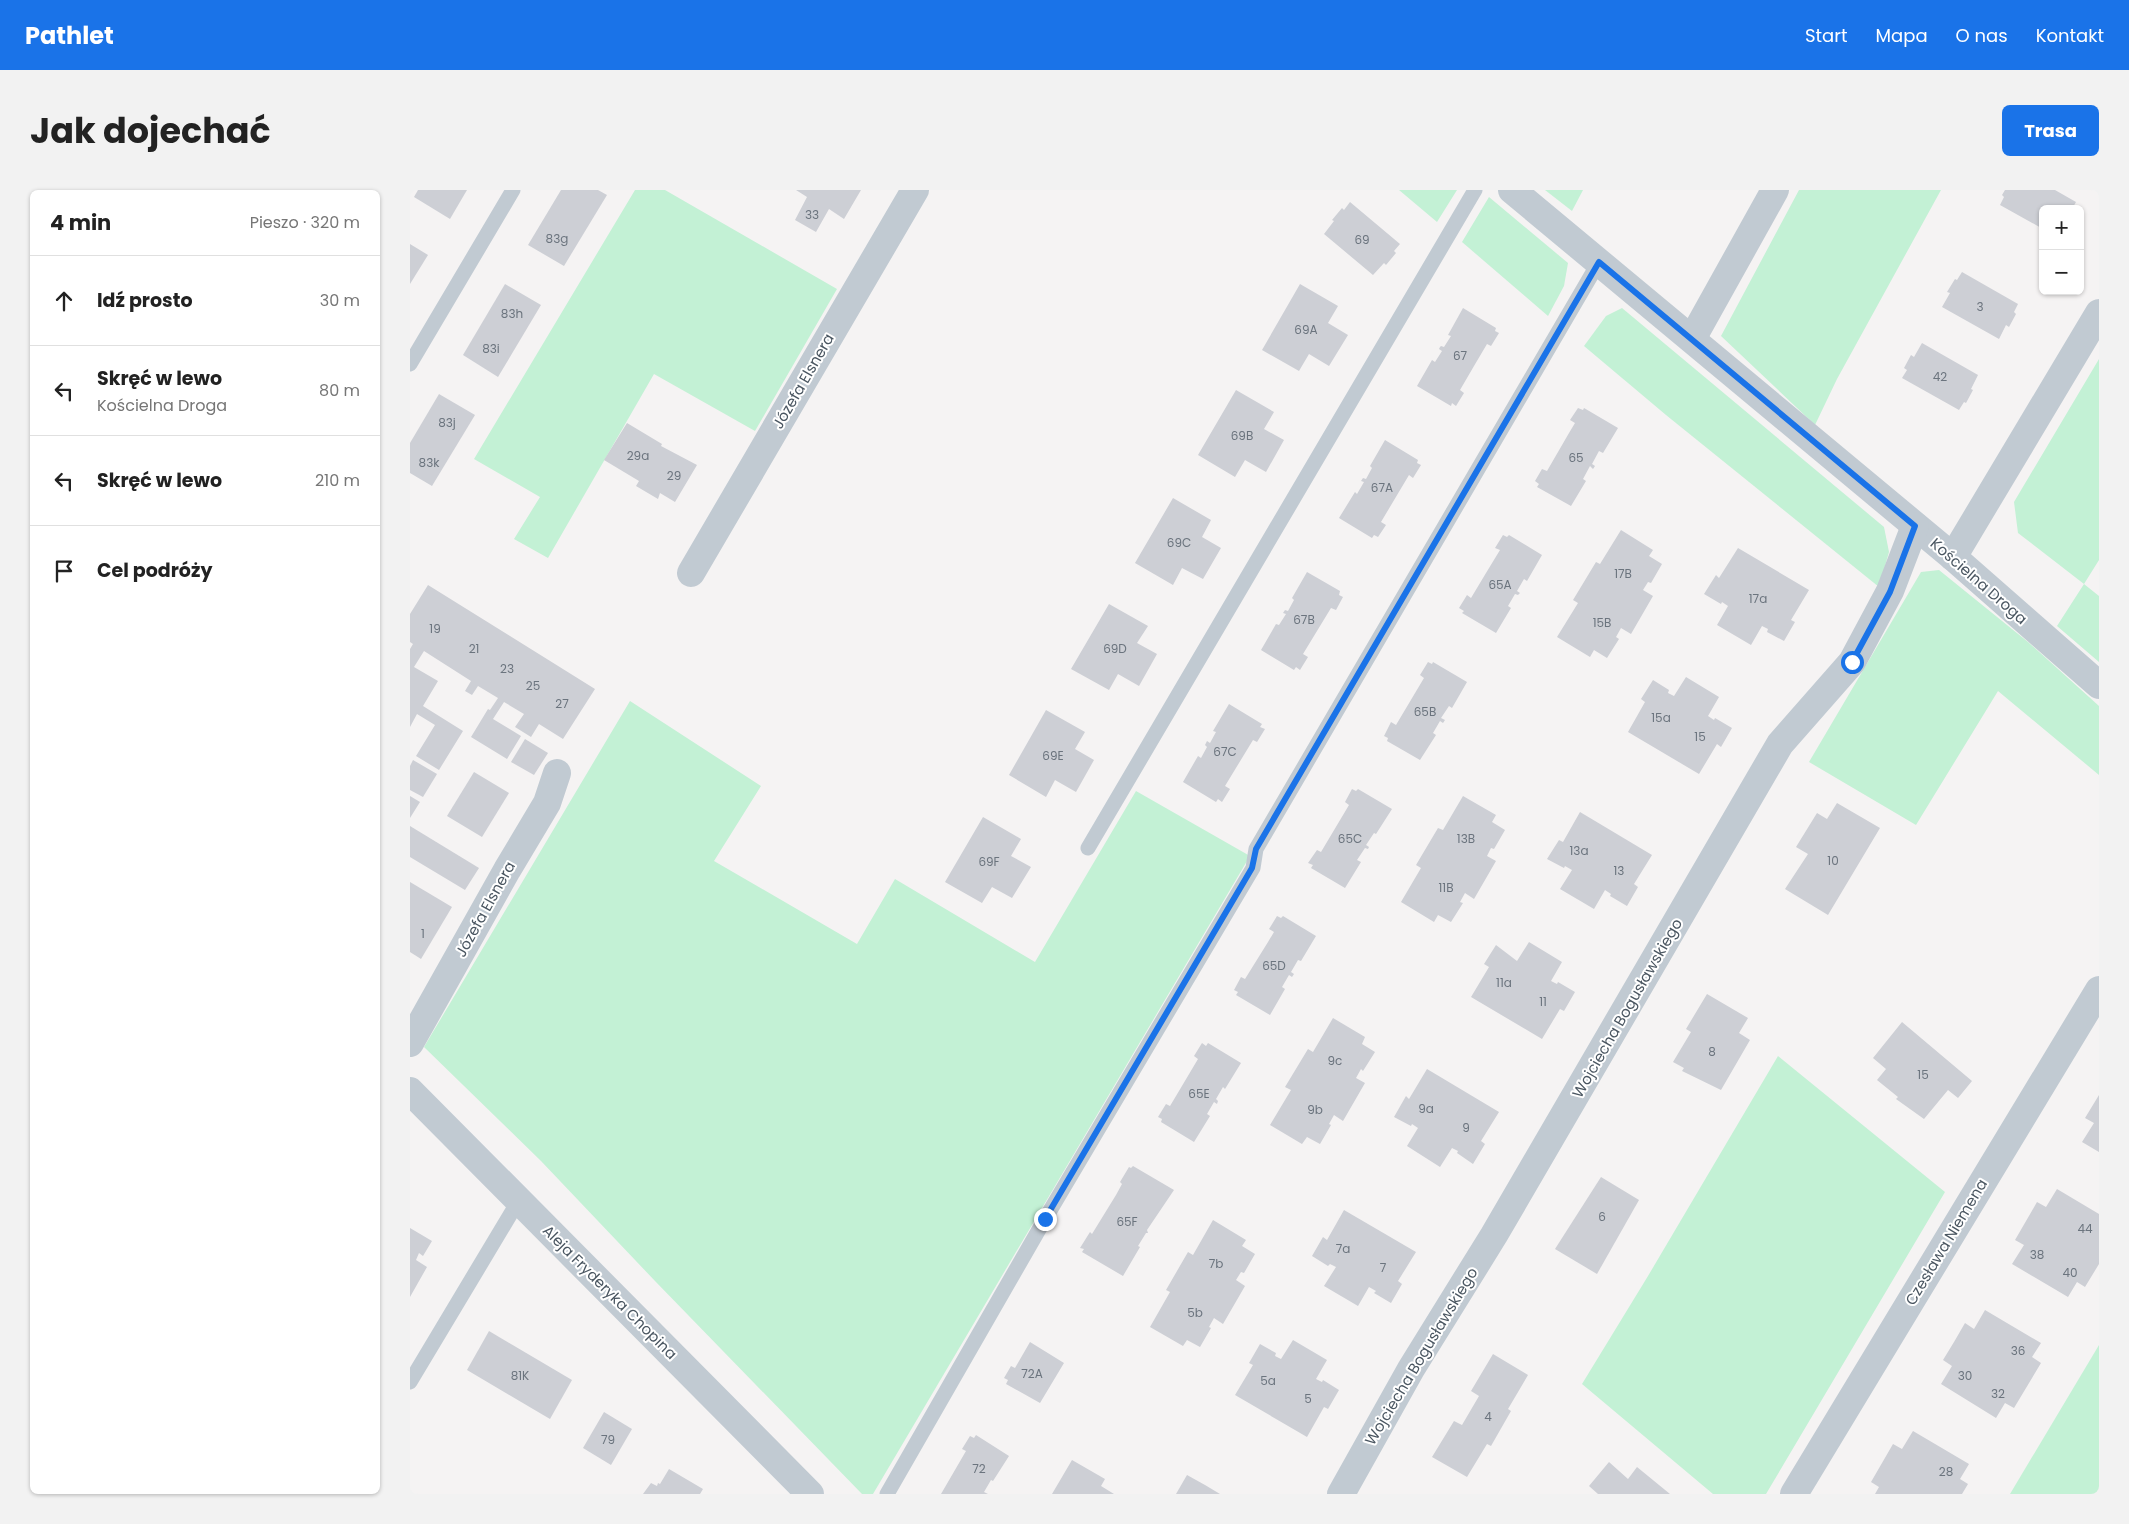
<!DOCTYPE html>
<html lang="pl">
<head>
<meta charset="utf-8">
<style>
  :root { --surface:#fff; --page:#f2f2f2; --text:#222; --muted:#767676; --line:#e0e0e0; --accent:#1a73e8 }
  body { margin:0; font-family:Poppins,sans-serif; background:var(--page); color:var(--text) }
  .controls { position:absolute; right:15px; top:15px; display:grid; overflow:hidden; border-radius:8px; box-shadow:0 1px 4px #0004 }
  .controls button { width:45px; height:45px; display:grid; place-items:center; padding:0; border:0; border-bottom:1px solid var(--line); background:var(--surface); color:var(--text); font:25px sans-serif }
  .stop { position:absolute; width:15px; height:15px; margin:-11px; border:4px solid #1a73e8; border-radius:50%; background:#fff }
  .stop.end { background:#1a73e8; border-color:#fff; box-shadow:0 1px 5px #0008 }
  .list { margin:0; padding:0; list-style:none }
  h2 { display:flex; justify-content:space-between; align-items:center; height:65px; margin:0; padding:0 20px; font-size:21px }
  h2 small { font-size:16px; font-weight:400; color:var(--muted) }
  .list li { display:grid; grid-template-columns:32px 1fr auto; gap:15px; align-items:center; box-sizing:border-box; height:90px; padding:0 20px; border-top:1px solid var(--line) }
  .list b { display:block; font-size:19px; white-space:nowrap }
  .list p { margin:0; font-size:16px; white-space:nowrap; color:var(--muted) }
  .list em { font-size:16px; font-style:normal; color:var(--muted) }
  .icon { flex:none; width:28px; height:28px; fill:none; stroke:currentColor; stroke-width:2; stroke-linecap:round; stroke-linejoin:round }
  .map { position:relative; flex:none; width:1689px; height:1304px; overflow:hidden; border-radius:8px }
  header { display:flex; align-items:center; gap:30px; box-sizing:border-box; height:70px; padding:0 25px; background:var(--accent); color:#fff }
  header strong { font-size:24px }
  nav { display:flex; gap:28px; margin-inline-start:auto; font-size:18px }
  .intro { display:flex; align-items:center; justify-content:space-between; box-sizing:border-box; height:120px; padding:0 30px }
  h1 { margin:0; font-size:35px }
  .button { padding:12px 22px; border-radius:8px; background:var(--accent); color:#fff; font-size:18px; font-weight:700 }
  main { display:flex; gap:30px; padding:0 30px }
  aside { flex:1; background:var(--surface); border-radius:8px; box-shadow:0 1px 4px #0004 }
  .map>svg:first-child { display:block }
  .green { fill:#c3f1d5 }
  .building { fill:#cdcfd5 }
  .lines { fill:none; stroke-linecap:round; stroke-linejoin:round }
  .lane { stroke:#c1cad2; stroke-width:15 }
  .street { stroke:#c1cad2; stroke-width:28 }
  .route { stroke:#1a73e8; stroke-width:6 }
  .labels { text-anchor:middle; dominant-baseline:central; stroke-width:4; stroke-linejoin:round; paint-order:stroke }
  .number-label { font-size:12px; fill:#6b747e }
  .street-label { font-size:15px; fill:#4a5661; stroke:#fff }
</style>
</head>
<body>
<header>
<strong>Pathlet</strong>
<nav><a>Start</a><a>Mapa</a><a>O nas</a><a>Kontakt</a></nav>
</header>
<div class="intro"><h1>Jak dojechać</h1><a class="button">Trasa</a></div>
<main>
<aside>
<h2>4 min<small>Pieszo · 320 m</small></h2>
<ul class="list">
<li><svg class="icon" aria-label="ahead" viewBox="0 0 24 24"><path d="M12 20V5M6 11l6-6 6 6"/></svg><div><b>Idź prosto</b></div><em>30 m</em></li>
<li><svg class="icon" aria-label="left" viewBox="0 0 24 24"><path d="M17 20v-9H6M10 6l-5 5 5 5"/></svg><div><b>Skręć w lewo</b><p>Kościelna Droga</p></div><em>80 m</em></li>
<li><svg class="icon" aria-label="left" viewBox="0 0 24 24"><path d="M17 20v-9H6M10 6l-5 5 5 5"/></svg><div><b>Skręć w lewo</b></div><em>210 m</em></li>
<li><svg class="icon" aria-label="arrive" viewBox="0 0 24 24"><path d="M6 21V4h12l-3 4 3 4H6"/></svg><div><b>Cel podróży</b></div></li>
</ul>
</aside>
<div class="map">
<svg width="1689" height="1304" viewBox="0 0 1689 1304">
  <rect width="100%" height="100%" fill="#f5f3f3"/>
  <g class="green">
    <path d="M 225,0 L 255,0 L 427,99 L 345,241 L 244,184 L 138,368 L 104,349 L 130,307 L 64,269 Z"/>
    <path d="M 989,0 L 1047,0 L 1027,32 Z"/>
    <path d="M 1135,0 L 1173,0 L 1162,21 Z"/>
    <path d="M 1389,0 L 1531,0 L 1427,189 L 1405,235 L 1311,146 Z"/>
    <path d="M 1079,7 L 1158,73 L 1154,96 L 1138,126 L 1052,52 Z"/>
    <path d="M 1212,118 L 1474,337 L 1479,362 L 1469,397 L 1256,225 L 1174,156 L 1196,126 Z"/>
    <path d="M 1689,169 L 1689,370 L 1674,394 L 1689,406 L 1689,472 L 1647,436 L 1674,394 L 1608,343 L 1604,312 Z"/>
    <path d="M 1529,380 L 1618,452 L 1689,516 L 1689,585 L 1588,501 L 1506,635 L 1399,572 L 1511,382 Z"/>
    <path d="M 220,511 L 351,596 L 304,671 L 447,754 L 485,689 L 625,772 L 726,601 L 840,666 L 463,1304 L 452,1304 L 245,1091 L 131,971 L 14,857 Z"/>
    <path d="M 1368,866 L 1535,1002 L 1356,1304 L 1303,1304 L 1172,1194 L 1238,1086 Z"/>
    <path d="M 1689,1155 L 1689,1304 L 1600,1304 Z"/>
  </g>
  <g class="building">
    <path d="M 8,0 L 57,0 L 40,29 L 4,7 Z"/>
    <path d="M 151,0 L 188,0 L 197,5 L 154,76 L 118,55 Z"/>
    <path d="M 386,0 L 451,0 L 434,29 L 419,19 L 406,42 L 385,30 L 397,7 Z"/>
    <path d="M 1595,0 L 1645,0 L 1666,12 L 1662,19 L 1633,19 L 1633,39 L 1590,15 L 1594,7 L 1592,5 Z"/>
    <path d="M 940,12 L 990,54 L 984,61 L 986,63 L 976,75 L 974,73 L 963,85 L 914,44 L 924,31 L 922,30 L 932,18 L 934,20 Z"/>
    <path d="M 0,54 L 18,65 L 0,94 Z"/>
    <path d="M 1552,82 L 1608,114 L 1604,122 L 1606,124 L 1599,137 L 1596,135 L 1589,149 L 1532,117 L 1540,103 L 1537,102 L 1545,89 L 1547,90 Z"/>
    <path d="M 95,94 L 131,115 L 88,187 L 53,165 Z"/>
    <path d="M 890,94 L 928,116 L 918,133 L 938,145 L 919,176 L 899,164 L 889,181 L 852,160 Z"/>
    <path d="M 1053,118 L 1086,138 L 1085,141 L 1089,143 L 1081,156 L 1077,154 L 1064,176 L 1050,200 L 1054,203 L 1046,216 L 1042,213 L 1041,216 L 1007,196 L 1022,170 L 1025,172 L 1032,161 L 1029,159 L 1030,157 L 1031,156 L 1034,157 L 1041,146 L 1038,145 Z"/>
    <path d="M 1512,153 L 1568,185 L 1561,199 L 1563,200 L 1556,213 L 1554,212 L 1549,220 L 1492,188 L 1497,180 L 1494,178 L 1501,165 L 1504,167 Z"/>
    <path d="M 826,200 L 864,222 L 854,239 L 874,250 L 856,282 L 835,270 L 825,287 L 788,265 Z"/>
    <path d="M 29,204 L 65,225 L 22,296 L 0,283 L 0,253 Z"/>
    <path d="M 1168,218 L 1173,220 L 1174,218 L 1208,238 L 1193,263 L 1189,261 L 1182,274 L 1185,276 L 1183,279 L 1180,276 L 1173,289 L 1176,291 L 1161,316 L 1127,297 L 1129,294 L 1125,291 L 1132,279 L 1137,281 L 1159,243 L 1165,233 L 1160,230 Z"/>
    <path d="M 217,233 L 252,254 L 251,256 L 287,275 L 265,312 L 250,303 L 248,309 L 226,296 L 229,291 L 194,270 Z"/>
    <path d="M 975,250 L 1008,270 L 1007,273 L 1011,275 L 1003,288 L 999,285 L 971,332 L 976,335 L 968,347 L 964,345 L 962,348 L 929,328 L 945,302 L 947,304 L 954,292 L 951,291 L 953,288 L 956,289 L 962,278 L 960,276 Z"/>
    <path d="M 763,308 L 801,330 L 792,347 L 811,358 L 793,389 L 772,378 L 763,395 L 725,373 Z"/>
    <path d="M 1211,340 L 1243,360 L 1239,366 L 1252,374 L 1241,393 L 1238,392 L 1233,400 L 1243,406 L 1221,444 L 1211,438 L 1206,447 L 1209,449 L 1197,468 L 1184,460 L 1180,467 L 1147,447 L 1168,413 L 1163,410 L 1186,372 L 1190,374 Z"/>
    <path d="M 1093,345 L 1097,347 L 1099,345 L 1132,365 L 1117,391 L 1114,389 L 1107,401 L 1110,403 L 1108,405 L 1105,404 L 1098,416 L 1101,418 L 1086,443 L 1052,423 L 1054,421 L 1049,418 L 1057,405 L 1061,408 L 1076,383 L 1090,360 L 1085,358 Z"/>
    <path d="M 1328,358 L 1399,400 L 1381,430 L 1385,432 L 1374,451 L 1357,442 L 1358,439 L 1352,436 L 1341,455 L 1307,435 L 1318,416 L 1312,412 L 1311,414 L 1294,404 L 1306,385 L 1309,388 Z"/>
    <path d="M 897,382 L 930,401 L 929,405 L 933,407 L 926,420 L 921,418 L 893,464 L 898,467 L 890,480 L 886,477 L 884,480 L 851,460 L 866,434 L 869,435 L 876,424 L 873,423 L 875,420 L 878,421 L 884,410 L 882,408 Z"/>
    <path d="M 18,395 L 185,499 L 153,549 L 129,534 L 121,547 L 105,537 L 114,524 L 94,512 L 83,529 L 111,546 L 97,569 L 61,547 L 78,519 L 80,520 L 88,508 L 68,496 L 62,505 L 55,501 L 61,491 L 14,461 L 4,477 L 28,491 L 13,516 L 53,541 L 29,580 L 6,566 L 25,535 L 7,524 L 0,537 L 0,459 L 3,454 L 0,452 L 0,424 Z"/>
    <path d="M 699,414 L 738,436 L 727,453 L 747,464 L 729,496 L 708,484 L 699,500 L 661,479 Z"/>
    <path d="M 1018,472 L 1022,474 L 1023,472 L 1057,492 L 1042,518 L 1039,516 L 1031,528 L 1035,530 L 1033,533 L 1030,531 L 1023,543 L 1026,545 L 1010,570 L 977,551 L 978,548 L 974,546 L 981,532 L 986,535 L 1014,488 L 1010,485 Z"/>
    <path d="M 1276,487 L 1309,507 L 1298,526 L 1304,530 L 1305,528 L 1322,538 L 1311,557 L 1307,554 L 1289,584 L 1218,542 L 1235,512 L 1231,509 L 1243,490 L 1259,500 L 1258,503 L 1264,506 Z"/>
    <path d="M 819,514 L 852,534 L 850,537 L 855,539 L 847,552 L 843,550 L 815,596 L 820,599 L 812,612 L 808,609 L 806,612 L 773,592 L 788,566 L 791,568 L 797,557 L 795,555 L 797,551 L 800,553 L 806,542 L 803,541 Z"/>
    <path d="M 636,520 L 675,542 L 665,559 L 684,570 L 666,602 L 645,590 L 636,607 L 599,585 Z"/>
    <path d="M 115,549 L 138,563 L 124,585 L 101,572 Z"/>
    <path d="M 3,570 L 27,584 L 13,607 L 0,600 L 0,576 Z"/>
    <path d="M 64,582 L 99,603 L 72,647 L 37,626 Z"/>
    <path d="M 942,599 L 946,601 L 948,599 L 982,619 L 966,644 L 964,643 L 956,655 L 959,657 L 958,659 L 955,658 L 947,670 L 951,672 L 935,698 L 901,678 L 903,675 L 898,673 L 907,660 L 911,662 L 939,615 L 935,612 Z"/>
    <path d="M 0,606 L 10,612 L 0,628 Z"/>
    <path d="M 1053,606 L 1086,625 L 1082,632 L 1095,640 L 1084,659 L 1081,658 L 1077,666 L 1086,671 L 1064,709 L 1055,703 L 1050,712 L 1053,713 L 1041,732 L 1028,725 L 1024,732 L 991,712 L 1011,678 L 1006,675 L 1028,638 L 1033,640 Z"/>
    <path d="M 1427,613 L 1470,638 L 1418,725 L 1375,699 L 1398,664 L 1386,657 L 1407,623 L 1417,629 Z"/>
    <path d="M 1170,622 L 1242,665 L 1224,694 L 1228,697 L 1217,716 L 1200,706 L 1201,704 L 1195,700 L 1184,719 L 1150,699 L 1162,680 L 1155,676 L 1154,678 L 1137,669 L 1149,650 L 1153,652 Z"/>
    <path d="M 573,627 L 611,649 L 601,666 L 621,677 L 602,708 L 582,697 L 572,713 L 535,692 Z"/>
    <path d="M 0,636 L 69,678 L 55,700 L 0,667 Z"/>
    <path d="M 0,692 L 42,717 L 11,769 L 0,762 Z"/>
    <path d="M 867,726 L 871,728 L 873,726 L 906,746 L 891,771 L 888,770 L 881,782 L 884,784 L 882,787 L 879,785 L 872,797 L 875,799 L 860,825 L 826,805 L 828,802 L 824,800 L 831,787 L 835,789 L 858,752 L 864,742 L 859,739 Z"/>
    <path d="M 1119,752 L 1152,772 L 1141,791 L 1147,794 L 1148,792 L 1165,802 L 1154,821 L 1150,819 L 1132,849 L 1061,807 L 1079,777 L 1074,774 L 1086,755 L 1107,771 Z"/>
    <path d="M 1297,804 L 1338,828 L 1329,843 L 1340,850 L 1311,900 L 1272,881 L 1274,878 L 1263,872 L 1281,842 L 1276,839 Z"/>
    <path d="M 923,828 L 955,847 L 952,854 L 965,862 L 953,881 L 951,879 L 946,888 L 955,893 L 933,931 L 924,925 L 919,934 L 921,935 L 910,954 L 897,947 L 892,954 L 860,935 L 881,900 L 875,897 L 898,859 L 903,862 Z"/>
    <path d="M 1492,832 L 1562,891 L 1548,908 L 1538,900 L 1514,929 L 1486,909 L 1488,907 L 1467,890 L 1476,879 L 1463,868 Z"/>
    <path d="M 792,853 L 796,856 L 798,853 L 831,873 L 815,899 L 813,897 L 806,909 L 808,911 L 807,914 L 804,912 L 797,924 L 800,926 L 784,952 L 751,932 L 752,929 L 748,927 L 756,914 L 760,916 L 766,906 L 788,869 L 784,866 Z"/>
    <path d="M 1017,879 L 1089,922 L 1071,951 L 1075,954 L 1063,974 L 1047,963 L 1048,961 L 1042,958 L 1030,977 L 997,956 L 1008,938 L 1002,934 L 1001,936 L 984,927 L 996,906 L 999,909 Z"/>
    <path d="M 1689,905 L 1689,962 L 1672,952 L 1684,933 L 1675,928 Z"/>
    <path d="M 723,976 L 764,1000 L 737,1040 L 738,1043 L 736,1043 L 728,1056 L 730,1057 L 713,1086 L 672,1062 L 674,1059 L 670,1058 L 680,1042 L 682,1044 L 706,1005 L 712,994 L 710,992 L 719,977 L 721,978 Z"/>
    <path d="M 1191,987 L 1229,1010 L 1187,1084 L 1145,1059 Z"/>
    <path d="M 1647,999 L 1689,1024 L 1689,1074 L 1675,1097 L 1667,1092 L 1658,1107 L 1602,1074 L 1614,1055 L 1605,1050 L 1627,1012 L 1636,1017 Z"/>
    <path d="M 934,1020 L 1006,1062 L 988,1091 L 992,1094 L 981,1113 L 964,1103 L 966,1101 L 959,1097 L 948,1116 L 914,1096 L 926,1077 L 920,1074 L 918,1076 L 902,1066 L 913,1047 L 917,1050 Z"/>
    <path d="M 803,1030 L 836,1050 L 832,1056 L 845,1064 L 834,1083 L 831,1082 L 826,1090 L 835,1096 L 813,1134 L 804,1128 L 799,1137 L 801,1138 L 790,1157 L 777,1150 L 773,1156 L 740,1137 L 760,1102 L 756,1100 L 778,1062 L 783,1065 Z"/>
    <path d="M 0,1038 L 22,1051 L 13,1066 L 9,1063 L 6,1070 L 17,1077 L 0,1107 Z"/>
    <path d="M 1575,1120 L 1631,1153 L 1622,1167 L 1631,1173 L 1604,1218 L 1595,1213 L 1586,1228 L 1531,1194 L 1542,1176 L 1533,1170 L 1544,1152 L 1555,1133 L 1564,1139 Z"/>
    <path d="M 79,1141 L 162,1190 L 140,1229 L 57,1180 Z"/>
    <path d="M 883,1150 L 917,1170 L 906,1189 L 912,1192 L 913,1190 L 929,1200 L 918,1219 L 914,1217 L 897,1247 L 825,1205 L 843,1175 L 839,1173 L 850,1154 L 866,1163 L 865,1166 L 871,1169 Z"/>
    <path d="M 620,1152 L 654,1173 L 630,1213 L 596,1194 L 598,1190 L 594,1188 L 601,1176 L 605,1178 Z"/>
    <path d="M 1083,1164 L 1118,1185 L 1098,1219 L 1101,1221 L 1081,1256 L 1077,1254 L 1057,1287 L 1022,1267 L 1044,1231 L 1052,1235 L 1069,1206 L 1061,1201 Z"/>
    <path d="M 194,1222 L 222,1239 L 201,1275 L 173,1258 Z"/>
    <path d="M 1503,1241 L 1559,1274 L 1550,1289 L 1558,1294 L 1552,1304 L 1465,1304 L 1469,1297 L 1461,1292 L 1483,1254 L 1492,1259 Z"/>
    <path d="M 566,1245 L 599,1266 L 583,1291 L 581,1290 L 574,1302 L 578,1304 L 531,1304 L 556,1261 L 552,1259 L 560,1246 L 564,1248 Z"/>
    <path d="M 662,1270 L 695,1289 L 691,1296 L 704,1304 L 642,1304 Z"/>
    <path d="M 1199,1272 L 1218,1289 L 1227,1277 L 1260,1304 L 1188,1304 L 1179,1296 Z"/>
    <path d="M 259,1279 L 293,1299 L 290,1304 L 233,1304 L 241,1293 L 247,1296 L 248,1293 L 250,1294 Z"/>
    <path d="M 777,1285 L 795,1295 L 810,1304 L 766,1304 Z"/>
  </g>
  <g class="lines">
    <g class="lane">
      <path d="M 0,174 L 103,0"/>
      <path d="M 678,658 L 1065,0"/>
      <path d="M 0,1192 L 109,1010"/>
      <path d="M 477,1304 L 635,1029 L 843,678 L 846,659 L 1189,72"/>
    </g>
    <g class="street">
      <path d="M 1102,0 L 1543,367 L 1689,495"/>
      <path d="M 1282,149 L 1365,0"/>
      <path d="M 1543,367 L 1689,123"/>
      <path d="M 281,383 L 505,0"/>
      <path d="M 0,853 L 97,680 L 137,613 L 147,583"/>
      <path d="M 0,901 L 400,1304"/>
      <path d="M 931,1304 L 1001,1179 L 1084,1045 L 1370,554 L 1442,472 L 1480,401 L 1505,336"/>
      <path d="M 1384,1304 L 1689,800"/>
    </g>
  </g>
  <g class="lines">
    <path class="route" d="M 635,1029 L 842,678 L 846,659 L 1189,72 L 1505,336 L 1480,402 L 1442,472"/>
  </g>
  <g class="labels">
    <g class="number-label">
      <text x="402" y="24">33</text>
      <text x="147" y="48">83g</text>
      <text x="952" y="49">69</text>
      <text x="1570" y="116">3</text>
      <text x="102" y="123">83h</text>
      <text x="896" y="139">69A</text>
      <text x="81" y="158">83i</text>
      <text x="1050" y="165">67</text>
      <text x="1530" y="186">42</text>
      <text x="37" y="232">83j</text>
      <text x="832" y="245">69B</text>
      <text x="228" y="265">29a</text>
      <text x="1166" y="267">65</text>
      <text x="19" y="272">83k</text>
      <text x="264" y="285">29</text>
      <text x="972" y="297">67A</text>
      <text x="769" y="352">69C</text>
      <text x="1213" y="383">17B</text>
      <text x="1090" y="394">65A</text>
      <text x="1348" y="408">17a</text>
      <text x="894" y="429">67B</text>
      <text x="1192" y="432">15B</text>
      <text x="25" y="438">19</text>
      <text x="64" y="458">21</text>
      <text x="705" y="458">69D</text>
      <text x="97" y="478">23</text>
      <text x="123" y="495">25</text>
      <text x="152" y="513">27</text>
      <text x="1015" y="521">65B</text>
      <text x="1251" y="527">15a</text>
      <text x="1290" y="546">15</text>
      <text x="815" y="561">67C</text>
      <text x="643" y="565">69E</text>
      <text x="940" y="648">65C</text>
      <text x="1056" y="648">13B</text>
      <text x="1169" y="660">13a</text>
      <text x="1423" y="670">10</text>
      <text x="579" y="671">69F</text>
      <text x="1209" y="680">13</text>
      <text x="1036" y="697">11B</text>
      <text x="13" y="743">1</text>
      <text x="864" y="775">65D</text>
      <text x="1094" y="792">11a</text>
      <text x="1133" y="811">11</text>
      <text x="1302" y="861">8</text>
      <text x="925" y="870">9c</text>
      <text x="1513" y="884">15</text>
      <text x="789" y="903">65E</text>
      <text x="1016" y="918">9a</text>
      <text x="905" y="919">9b</text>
      <text x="1056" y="937">9</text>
      <text x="1192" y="1026">6</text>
      <text x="717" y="1031">65F</text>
      <text x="1675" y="1038">44</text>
      <text x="933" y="1058">7a</text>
      <text x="1627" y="1064">38</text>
      <text x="806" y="1073">7b</text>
      <text x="973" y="1077">7</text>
      <text x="1660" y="1082">40</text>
      <text x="785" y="1122">5b</text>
      <text x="1608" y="1160">36</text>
      <text x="622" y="1183">72A</text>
      <text x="110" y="1185">81K</text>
      <text x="1555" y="1185">30</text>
      <text x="858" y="1190">5a</text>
      <text x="1588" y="1203">32</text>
      <text x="898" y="1208">5</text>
      <text x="1078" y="1226">4</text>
      <text x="198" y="1249">79</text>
      <text x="569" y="1278">72</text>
      <text x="1536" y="1281">28</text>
    </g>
    <g class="street-label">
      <text transform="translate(393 191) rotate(-60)">Józefa Elsnera</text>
      <text transform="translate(1569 391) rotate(41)">Kościelna Droga</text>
      <text transform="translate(75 719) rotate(-61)">Józefa Elsnera</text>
      <text transform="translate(1217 818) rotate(-60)">Wojciecha Bogusławskiego</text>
      <text transform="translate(1536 1052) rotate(-59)">Czesława Niemena</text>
      <text transform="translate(200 1102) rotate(45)">Aleja Fryderyka Chopina</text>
      <text transform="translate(1011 1166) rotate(-59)">Wojciecha Bogusławskiego</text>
    </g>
  </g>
</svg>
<div class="controls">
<button>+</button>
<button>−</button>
</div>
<div class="stop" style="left:1442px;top:472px"></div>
<div class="stop end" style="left:635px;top:1029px"></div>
</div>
</main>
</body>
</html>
